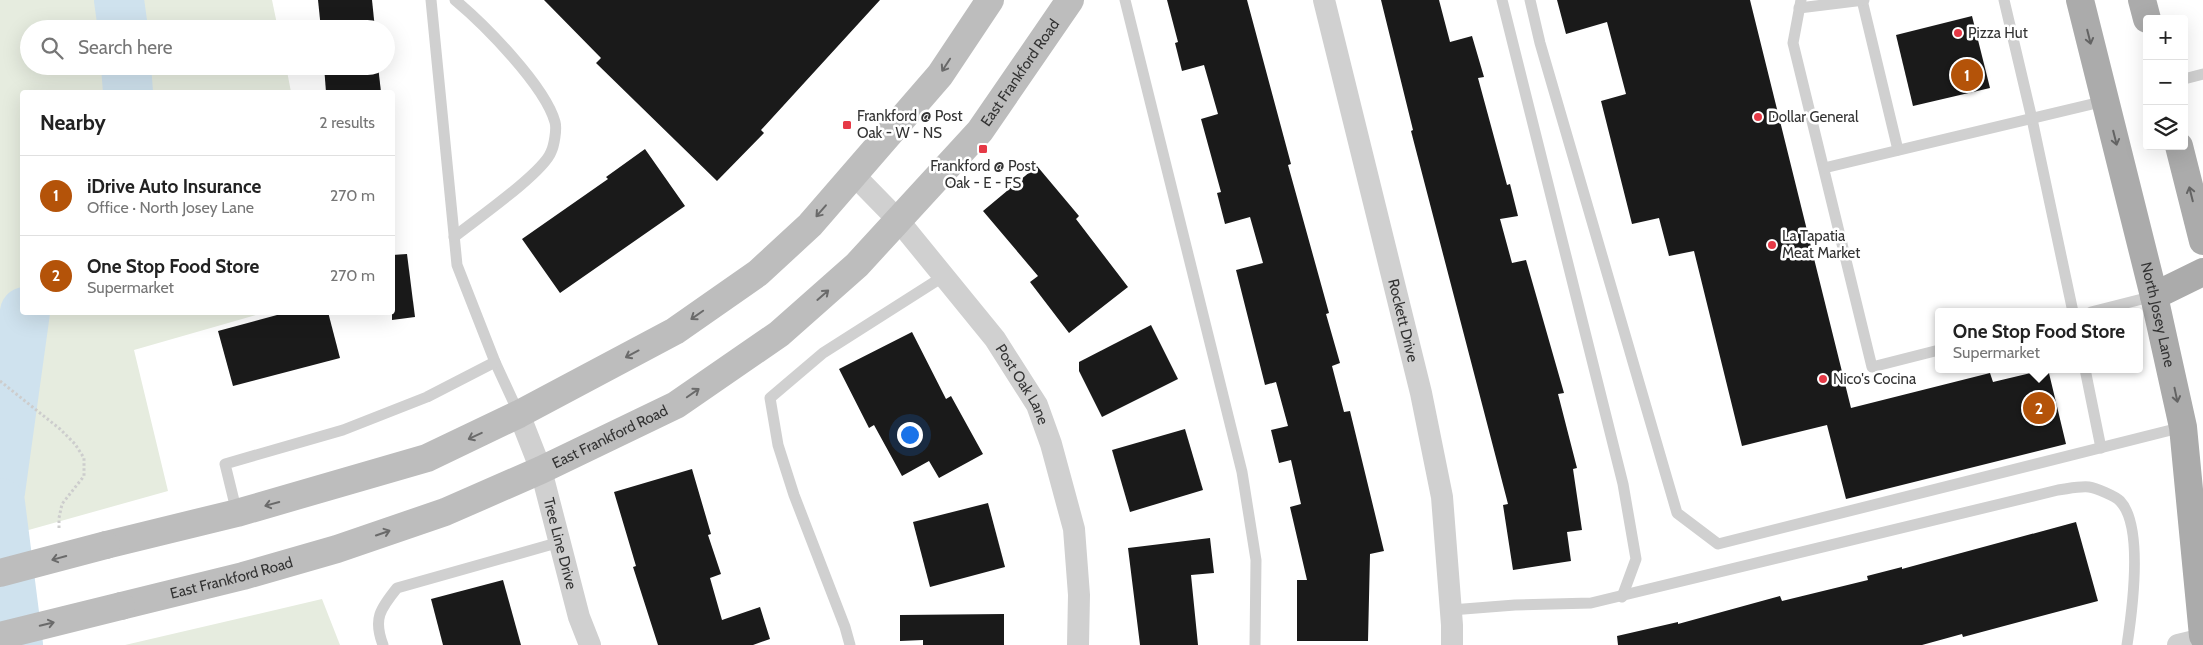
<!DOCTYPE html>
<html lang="en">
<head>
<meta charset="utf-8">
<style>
  :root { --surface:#fff; --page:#f6f6f6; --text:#222; --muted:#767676; --line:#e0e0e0; --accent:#b45309 }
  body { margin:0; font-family:Cabin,sans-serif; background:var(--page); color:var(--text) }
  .controls { position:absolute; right:15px; top:15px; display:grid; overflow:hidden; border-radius:5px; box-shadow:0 5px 20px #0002 }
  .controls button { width:45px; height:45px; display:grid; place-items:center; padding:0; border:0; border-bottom:1px solid var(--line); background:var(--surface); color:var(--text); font:25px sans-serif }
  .you { position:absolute; left:909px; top:434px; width:18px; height:18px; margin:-12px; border:4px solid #fff; border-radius:50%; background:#1a73e8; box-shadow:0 0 0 8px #1a73e833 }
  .badge { display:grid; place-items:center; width:32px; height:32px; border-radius:50%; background:var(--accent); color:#fff; font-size:16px; font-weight:700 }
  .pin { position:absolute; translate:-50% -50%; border:2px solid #fff; box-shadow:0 1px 5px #0006 }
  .popup { position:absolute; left:1935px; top:308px; width:208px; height:65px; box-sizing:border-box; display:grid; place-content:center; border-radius:5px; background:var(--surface); filter:drop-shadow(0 1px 4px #0005); font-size:16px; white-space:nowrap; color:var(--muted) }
  .popup b { font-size:19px; color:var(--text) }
  .popup::after { content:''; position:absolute; left:50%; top:100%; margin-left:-10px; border:10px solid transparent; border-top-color:var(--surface) }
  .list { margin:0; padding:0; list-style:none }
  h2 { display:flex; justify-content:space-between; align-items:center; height:65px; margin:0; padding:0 20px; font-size:21px }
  h2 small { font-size:16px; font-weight:400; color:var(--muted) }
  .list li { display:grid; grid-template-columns:32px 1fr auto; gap:15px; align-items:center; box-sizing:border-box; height:80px; padding:0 20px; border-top:1px solid var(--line) }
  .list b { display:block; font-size:19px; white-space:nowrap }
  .list p { margin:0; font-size:16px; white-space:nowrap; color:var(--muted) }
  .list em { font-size:16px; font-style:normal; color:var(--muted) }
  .icon { flex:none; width:28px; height:28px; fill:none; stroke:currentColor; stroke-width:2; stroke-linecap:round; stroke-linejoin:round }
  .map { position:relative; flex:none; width:2203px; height:645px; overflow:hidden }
  .search { position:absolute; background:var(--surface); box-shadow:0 5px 20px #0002; left:20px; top:20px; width:375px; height:55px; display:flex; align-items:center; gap:12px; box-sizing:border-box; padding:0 18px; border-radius:28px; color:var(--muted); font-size:19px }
  .panel { position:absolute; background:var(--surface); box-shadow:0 5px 20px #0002; left:20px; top:90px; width:375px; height:225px; border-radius:5px }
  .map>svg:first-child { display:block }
  .green { fill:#e6ecdf }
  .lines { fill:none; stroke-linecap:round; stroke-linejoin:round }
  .river { stroke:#cfe2ee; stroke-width:50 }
  .building { fill:#1a1a1a }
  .path { stroke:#cdcdcd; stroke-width:3; stroke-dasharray:2.5 2.5; stroke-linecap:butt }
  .lane { stroke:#d0d0d0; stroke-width:11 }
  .street { stroke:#d0d0d0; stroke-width:22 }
  .secondary { stroke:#bdbdbd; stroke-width:28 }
  .primary { stroke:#ababab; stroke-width:28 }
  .secondary-bridge { stroke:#bdbdbd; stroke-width:28 }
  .oneway { stroke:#636363 }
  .oneway2 { stroke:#6a6a6a }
  .poi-dot { fill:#e63946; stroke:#fff; stroke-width:2 }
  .labels { text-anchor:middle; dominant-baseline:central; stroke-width:5; stroke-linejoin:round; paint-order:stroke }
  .poi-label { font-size:15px; fill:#333; stroke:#fff; text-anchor:start }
  .street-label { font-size:15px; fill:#333; stroke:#fff }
</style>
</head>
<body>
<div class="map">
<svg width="2203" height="645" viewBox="0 0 2203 645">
  <rect width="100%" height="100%" fill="#fff"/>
  <g class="green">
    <path d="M 0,0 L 272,0 L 278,29 L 29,29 L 29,66 L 286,66 L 291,92 L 22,92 L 22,312 L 263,313 L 134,350 L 168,491 L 0,538 Z"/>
    <path d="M 322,599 L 340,645 L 125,645 Z"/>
  </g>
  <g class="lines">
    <g class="river">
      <path d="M 119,0 L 123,29"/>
      <path d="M 126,66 L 128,92"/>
      <path d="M 0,492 L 25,312"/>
      <path d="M 0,503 L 18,645"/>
    </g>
  </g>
  <g class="building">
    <path d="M 318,0 L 372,0 L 375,29 L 321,29 Z"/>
    <path d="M 544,0 L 880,0 L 761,130 L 764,133 L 717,181 L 596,63 L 601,58 Z"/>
    <path d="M 1167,0 L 1247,0 L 1291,164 L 1288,165 L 1329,313 L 1326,314 L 1340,363 L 1332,366 L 1344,412 L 1350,411 L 1384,551 L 1370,554 L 1368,641 L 1297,641 L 1297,580 L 1307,580 L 1290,507 L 1301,504 L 1291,460 L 1279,463 L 1271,430 L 1288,426 L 1276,382 L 1265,385 L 1236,270 L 1263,263 L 1250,217 L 1225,224 L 1217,193 L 1221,192 L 1201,119 L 1218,114 L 1204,65 L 1182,71 L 1175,43 L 1178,42 Z"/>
    <path d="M 1381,0 L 1439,0 L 1450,42 L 1472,36 L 1484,77 L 1478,78 L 1507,185 L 1510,184 L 1518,216 L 1500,219 L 1512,263 L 1526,260 L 1564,393 L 1558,394 L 1577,468 L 1573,469 L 1582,530 L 1567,532 L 1571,561 L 1513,570 L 1503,505 L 1508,504 L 1411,131 L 1413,130 Z"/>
    <path d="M 1557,0 L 1750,0 L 1851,408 L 1990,373 L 1993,382 L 2048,369 L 2066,444 L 1846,499 L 1827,425 L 1742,446 L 1694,251 L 1669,256 L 1659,218 L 1632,224 L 1601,101 L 1626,94 L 1607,22 L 1566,34 Z"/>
    <path d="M 1972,16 L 1990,88 L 1913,106 L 1896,35 Z"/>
    <path d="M 324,66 L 378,66 L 381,92 L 326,92 Z"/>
    <path d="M 645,149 L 685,206 L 560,293 L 522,239 L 608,179 L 606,177 Z"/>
    <path d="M 1037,166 L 1079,216 L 1076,219 L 1128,287 L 1069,333 L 1030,282 L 1038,276 L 983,211 Z"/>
    <path d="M 407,254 L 415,317 L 392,320 L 392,255 Z"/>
    <path d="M 288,312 L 328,312 L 340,358 L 233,386 L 218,331 Z"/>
    <path d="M 1151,325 L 1178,379 L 1102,417 L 1079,371 L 1079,362 Z"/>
    <path d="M 912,332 L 946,399 L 951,396 L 983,454 L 939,478 L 929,461 L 902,476 L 874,425 L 869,428 L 839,369 Z"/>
    <path d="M 1185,429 L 1203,490 L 1130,512 L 1112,450 Z"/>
    <path d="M 692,469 L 711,534 L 708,535 L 721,574 L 710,578 L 722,620 L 760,607 L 770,639 L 753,645 L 658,645 L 633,567 L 636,566 L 614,492 Z"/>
    <path d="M 988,503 L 1005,567 L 930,587 L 913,522 Z"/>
    <path d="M 2076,522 L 2098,601 L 1963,637 L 1962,634 L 1922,645 L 1618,645 L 1617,636 L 1678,622 L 1678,624 L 1780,596 L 1782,601 L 1868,580 L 1867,576 L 1902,567 L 1902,569 Z"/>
    <path d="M 1210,538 L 1214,573 L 1191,575 L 1198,645 L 1140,645 L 1128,548 Z"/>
    <path d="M 503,580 L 521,645 L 443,645 L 431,599 Z"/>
    <path d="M 1004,614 L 1004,645 L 923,645 L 923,640 L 900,641 L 900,615 Z"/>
  </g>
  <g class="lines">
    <path class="path" d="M 0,381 L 60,429 L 75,444 L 84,458 L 84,476 L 62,504 L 59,518 L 59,530"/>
    <g class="lane">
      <path d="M 431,0 L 457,265 L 495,362 L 519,414"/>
      <path d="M 1125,0 L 1242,472 L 1256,560 L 1255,645"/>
      <path d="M 1502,0 L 1623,484 L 1636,559 L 1622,597"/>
      <path d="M 1530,0 L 1540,43 L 1677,513 L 1718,544 L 2183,427"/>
      <path d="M 1801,0 L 1793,43 L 1872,367 L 1939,350"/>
      <path d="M 1862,0 L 1898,150"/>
      <path d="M 2004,0 L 2032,119 L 2073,312"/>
      <path d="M 1799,8 L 1864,0"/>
      <path d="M 2184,79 L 2203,74"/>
      <path d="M 1824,168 L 2105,101"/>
      <path d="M 454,237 C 474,221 543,173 551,152 C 554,146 557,129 555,122 C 545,86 485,25 455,0"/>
      <path d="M 2091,312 L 2154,296"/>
      <path d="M 2085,369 L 2101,448"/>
      <path d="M 237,513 L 225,464 L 343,430 L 427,397 L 495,362"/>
      <path d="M 1451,610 L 1515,605 L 1591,603 L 2058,490 C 2067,489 2079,486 2089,487 C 2096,488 2115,496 2120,501 C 2144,526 2132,612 2127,645"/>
      <path d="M 383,645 C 373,619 380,609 397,588 L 560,542"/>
      <path d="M 850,645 L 845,627 L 794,495 L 778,445 L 770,398 L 823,353 L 944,276"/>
    </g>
    <g class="street">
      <path id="s1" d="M 1324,0 L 1421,393 L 1442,497 L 1452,625 L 1452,645"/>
      <path id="s2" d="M 853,174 L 898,220 L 995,339 L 1037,405 L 1051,444 L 1074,529 L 1079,595 L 1078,645"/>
      <path id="s3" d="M 519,414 L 541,470 L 579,617 L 590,645"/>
      <path d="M 2178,645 L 2203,639"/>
    </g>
    <g class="secondary">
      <path d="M 106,545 L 237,513 L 427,458 L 519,414 L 675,331 L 758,273 L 810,225 L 940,75 L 990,0"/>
      <path id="s4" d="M 121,606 L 243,576 L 337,549 L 445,512 L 541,470 L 676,405 L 779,334 L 857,265 L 980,131 L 1070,0"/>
    </g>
    <g class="primary">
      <path id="s5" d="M 2080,0 L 2154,296 L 2183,427 L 2203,636"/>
      <path d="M 2142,0 L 2147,19"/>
      <path d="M 2179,146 L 2203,241"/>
      <path d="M 2154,296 L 2203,272"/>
    </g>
    <g class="secondary-bridge">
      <path d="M 0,573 L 106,545"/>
      <path d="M 0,636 L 121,606"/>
    </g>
  </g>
  <defs><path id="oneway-shaft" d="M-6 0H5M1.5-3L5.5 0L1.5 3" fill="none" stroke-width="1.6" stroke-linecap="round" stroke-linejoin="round" transform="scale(1.25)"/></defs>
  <g class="oneway">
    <use href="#oneway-shaft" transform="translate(2089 37) rotate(76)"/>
    <use href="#oneway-shaft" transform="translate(2115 138) rotate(76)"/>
    <use href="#oneway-shaft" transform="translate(2191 194) rotate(-104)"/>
    <use href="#oneway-shaft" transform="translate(2176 395) rotate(78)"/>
  </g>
  <g class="oneway2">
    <use href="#oneway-shaft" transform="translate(946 65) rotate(123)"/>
    <use href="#oneway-shaft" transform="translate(821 211) rotate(131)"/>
    <use href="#oneway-shaft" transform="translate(823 295) rotate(-41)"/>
    <use href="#oneway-shaft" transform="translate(697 315) rotate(145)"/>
    <use href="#oneway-shaft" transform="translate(632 354) rotate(152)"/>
    <use href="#oneway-shaft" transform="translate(693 393) rotate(-35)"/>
    <use href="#oneway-shaft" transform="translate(475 436) rotate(155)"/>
    <use href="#oneway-shaft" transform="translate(272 504) rotate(165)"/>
    <use href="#oneway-shaft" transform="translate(383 533) rotate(-19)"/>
    <use href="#oneway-shaft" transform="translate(59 558) rotate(165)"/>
    <use href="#oneway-shaft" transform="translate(47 624) rotate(-14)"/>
  </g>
  <g class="poi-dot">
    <circle cx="1958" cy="33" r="5"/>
    <circle cx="1758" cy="117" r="5"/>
    <rect x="842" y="120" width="10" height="10" rx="2.5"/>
    <rect x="978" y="144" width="10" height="10" rx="2.5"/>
    <circle cx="1772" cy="245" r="5"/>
    <circle cx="1823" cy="379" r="5"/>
  </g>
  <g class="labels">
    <g class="poi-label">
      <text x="1968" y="33">Pizza Hut</text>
      <text x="857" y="116">Frankford @ Post<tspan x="857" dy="17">Oak - W - NS</tspan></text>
      <text x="1768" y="117">Dollar General</text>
      <text x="983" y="166" text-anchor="middle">Frankford @ Post<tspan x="983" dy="17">Oak - E - FS</tspan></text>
      <text x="1782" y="236">La Tapatia<tspan x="1782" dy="17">Meat Market</tspan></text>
      <text x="1833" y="379">Nico's Cocina</text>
    </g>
    <g class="street-label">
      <text stroke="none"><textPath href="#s4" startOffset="1074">East Frankford Road</textPath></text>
      <text stroke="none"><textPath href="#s5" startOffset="324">North Josey Lane</textPath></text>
      <text stroke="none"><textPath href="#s1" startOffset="330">Rockett Drive</textPath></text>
      <text stroke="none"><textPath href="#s2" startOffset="271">Post Oak Lane</textPath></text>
      <text stroke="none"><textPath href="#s4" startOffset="519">East Frankford Road</textPath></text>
      <text stroke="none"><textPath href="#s3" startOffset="136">Tree Line Drive</textPath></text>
      <text stroke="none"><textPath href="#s4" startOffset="114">East Frankford Road</textPath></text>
    </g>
  </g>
</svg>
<div class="controls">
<button>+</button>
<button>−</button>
<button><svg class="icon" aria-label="layers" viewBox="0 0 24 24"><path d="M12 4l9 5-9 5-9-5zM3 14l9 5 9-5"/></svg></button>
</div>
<div class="you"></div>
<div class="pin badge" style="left:1967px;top:75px">1</div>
<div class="pin badge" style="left:2039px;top:408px">2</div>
<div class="popup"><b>One Stop Food Store</b>Supermarket</div>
<div class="search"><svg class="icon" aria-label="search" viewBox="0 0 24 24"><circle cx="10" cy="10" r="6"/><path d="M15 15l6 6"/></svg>Search here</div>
<section class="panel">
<h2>Nearby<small>2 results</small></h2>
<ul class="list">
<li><span class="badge">1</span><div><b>iDrive Auto Insurance</b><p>Office · North Josey Lane</p></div><em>270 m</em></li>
<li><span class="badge">2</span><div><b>One Stop Food Store</b><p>Supermarket</p></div><em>270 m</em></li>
</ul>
</section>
</div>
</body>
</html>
